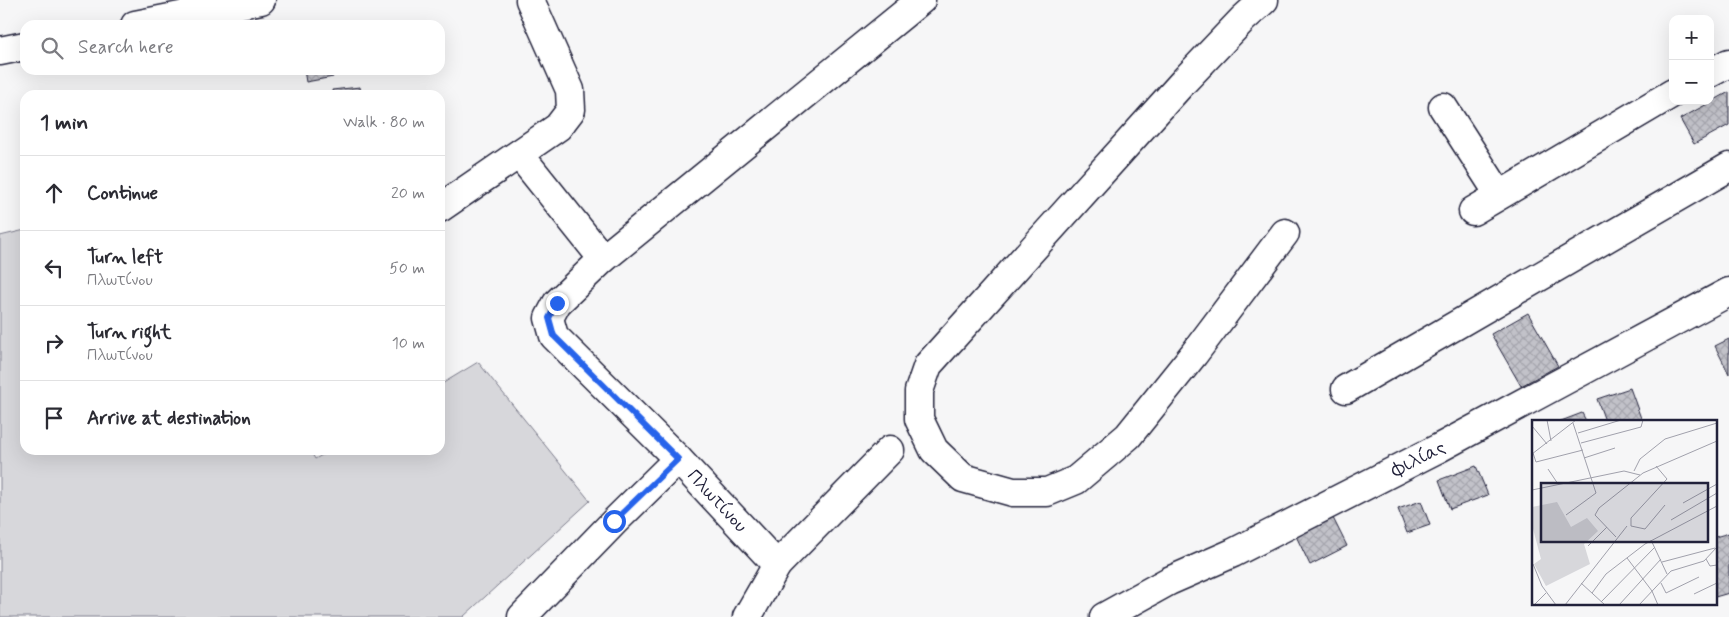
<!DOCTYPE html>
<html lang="en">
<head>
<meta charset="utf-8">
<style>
  :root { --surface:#fff; --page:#f2f2f3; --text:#2b2b33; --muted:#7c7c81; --line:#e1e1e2 }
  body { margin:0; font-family:Mynerve,sans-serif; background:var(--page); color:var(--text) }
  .controls { position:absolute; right:15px; top:15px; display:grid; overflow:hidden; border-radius:10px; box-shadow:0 5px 20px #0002 }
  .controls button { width:45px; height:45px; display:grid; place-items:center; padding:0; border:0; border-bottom:1px solid var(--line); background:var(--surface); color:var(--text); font:25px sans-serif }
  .stop { position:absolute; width:15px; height:15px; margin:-11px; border:4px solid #2563eb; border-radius:50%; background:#fff }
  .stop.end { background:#2563eb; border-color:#fff; box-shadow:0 1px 5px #0008 }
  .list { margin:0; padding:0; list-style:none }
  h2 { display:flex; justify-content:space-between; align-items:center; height:65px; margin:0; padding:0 20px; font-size:21px }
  h2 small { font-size:16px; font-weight:400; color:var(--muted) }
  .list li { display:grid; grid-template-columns:32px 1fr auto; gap:15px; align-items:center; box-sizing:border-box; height:75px; padding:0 20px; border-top:1px solid var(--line) }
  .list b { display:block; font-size:19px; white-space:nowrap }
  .list p { margin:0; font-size:16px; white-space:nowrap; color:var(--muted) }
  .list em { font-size:16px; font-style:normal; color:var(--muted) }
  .icon { flex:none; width:28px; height:28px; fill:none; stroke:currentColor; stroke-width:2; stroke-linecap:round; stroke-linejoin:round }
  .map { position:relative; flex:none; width:1729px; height:617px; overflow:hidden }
  .search { position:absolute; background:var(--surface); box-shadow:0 5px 20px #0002; left:20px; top:20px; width:425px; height:55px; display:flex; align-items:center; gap:12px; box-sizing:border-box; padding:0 18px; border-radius:15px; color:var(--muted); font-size:19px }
  .panel { position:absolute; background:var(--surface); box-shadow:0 5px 20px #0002; left:20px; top:90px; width:425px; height:365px; border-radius:15px }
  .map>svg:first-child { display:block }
  .grass { fill:#d7d7db; stroke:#7c7c8b }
  .building { fill:url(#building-cross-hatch); stroke:#22223b }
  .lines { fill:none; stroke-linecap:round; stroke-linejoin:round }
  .minor-casing { stroke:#22223b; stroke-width:31 }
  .minor { stroke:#fff; stroke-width:28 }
  .route { stroke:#2563eb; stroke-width:6 }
  .labels { text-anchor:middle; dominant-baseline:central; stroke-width:5; stroke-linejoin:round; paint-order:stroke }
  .street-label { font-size:19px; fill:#22223b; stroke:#fff }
  .inset-road { fill:none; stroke:#a1a1ac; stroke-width:1 }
  .view { fill:#22223b; fill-opacity:0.15; stroke:#22223b; stroke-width:2.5 }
  .inset-edge { fill:none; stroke:#22223b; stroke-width:2.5 }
</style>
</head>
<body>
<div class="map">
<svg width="1729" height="617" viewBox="0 0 1729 617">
  <defs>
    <pattern id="building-cross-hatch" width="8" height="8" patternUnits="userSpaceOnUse" patternTransform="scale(1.25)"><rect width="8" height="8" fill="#c2c2c9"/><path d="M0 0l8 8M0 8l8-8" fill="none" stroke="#a6a6ae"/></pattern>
  </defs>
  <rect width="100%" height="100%" fill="#f6f6f7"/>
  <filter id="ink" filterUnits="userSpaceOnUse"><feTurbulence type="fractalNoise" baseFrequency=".02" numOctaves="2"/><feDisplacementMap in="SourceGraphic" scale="10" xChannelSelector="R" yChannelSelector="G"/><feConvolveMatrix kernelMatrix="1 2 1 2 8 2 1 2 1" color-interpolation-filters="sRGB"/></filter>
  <g filter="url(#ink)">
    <path class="grass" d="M 25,230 L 25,450 L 310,450 L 315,459 L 331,450 L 440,450 L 440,385 L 478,362 L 590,501 L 463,617 L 0,617 L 0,236 Z"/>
    <g class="building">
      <path d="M 304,70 L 332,70 L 333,77 L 306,82 Z"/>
      <path d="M 360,87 L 361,95 L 333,95 L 332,90 Z"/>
      <path d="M 1729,92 L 1729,125 L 1694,144 L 1680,119 Z"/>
      <path d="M 1528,313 L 1558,366 L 1521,386 L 1491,334 Z"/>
      <path d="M 1729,339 L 1729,374 L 1715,346 Z"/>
      <path d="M 1630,388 L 1642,421 L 1605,421 L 1597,399 Z"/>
      <path d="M 1582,413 L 1586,421 L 1561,421 Z"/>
      <path d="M 1476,466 L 1488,495 L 1450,509 L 1439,480 Z"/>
      <path d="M 1421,501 L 1430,525 L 1407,533 L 1398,509 Z"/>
      <path d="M 1332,516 L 1347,546 L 1310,565 L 1295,534 Z"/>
      <path d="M 1729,533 L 1729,593 L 1715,597 L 1715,537 Z"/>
    </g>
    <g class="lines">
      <g class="minor-casing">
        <g id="minor">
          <path d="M 1264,0 L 1243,19 L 1184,81 L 928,365 L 919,391 L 919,419 L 934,450 L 963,478 L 1013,492 L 1047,492 L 1076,480 L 1128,436 L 1194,354 L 1285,233"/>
          <path d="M 135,25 L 261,0"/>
          <path d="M 0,51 L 25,46"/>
          <path d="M 1710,73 L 1729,63"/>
          <path d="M 1443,107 L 1499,194"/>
          <path d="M 519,154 L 603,259"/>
          <path d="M 440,208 L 558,127 L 571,110 L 570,90 L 530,0"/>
          <path d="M 1473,211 L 1673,93"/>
          <path d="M 1346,389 L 1729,167"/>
          <path d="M 777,565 L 678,459 L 554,336 L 549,318 L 557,303 L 603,259 L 921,0"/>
          <path d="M 522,617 L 615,521 L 678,459"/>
          <path d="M 747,617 L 777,565 L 890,450"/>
          <path id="s1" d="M 1104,617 L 1169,581 L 1233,553 L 1439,448 L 1729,292"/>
        </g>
      </g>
      <use href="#minor" class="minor"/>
    </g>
  </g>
  <g class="lines" filter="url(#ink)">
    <path class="route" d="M 557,303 L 549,318 L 554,336 L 678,459 L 614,521"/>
  </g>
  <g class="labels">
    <g class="street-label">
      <text stroke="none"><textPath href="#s1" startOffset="352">Φιλίας</textPath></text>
      <text transform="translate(717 501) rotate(47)">Πλωτίνου</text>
    </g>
  </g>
  <g transform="translate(1532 420)">
    <rect width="185" height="185" fill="#f6f6f7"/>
    <path d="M 25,82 L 39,107 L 55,98 L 66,111 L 52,124 L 58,144 L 14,166 L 2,144 L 9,139 L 0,105 L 0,87 Z" fill="#d7d7db"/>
    <path class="inset-road" d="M 15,0 L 19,21M 0,6 L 15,24M 46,13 L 89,0M 49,23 L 109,7 L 111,0M 1,33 L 4,42 L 51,30M 0,34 L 44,0M 52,38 L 83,28M 124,46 L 135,59 L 99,98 L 99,106 L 113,109 L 133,85M 16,49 L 26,64M 102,51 L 108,39 L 133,19 L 185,3M 0,70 L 92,51 L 108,55M 151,83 L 185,64M 34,95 L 64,73 L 41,3M 139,100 L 185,73M 84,117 L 63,95 L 67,88 L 111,53 L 185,21M 119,120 L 135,154M 56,126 L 75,107M 95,138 L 120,171 L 126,185M 174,139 L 178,146 L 185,145M 130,142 L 183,128M 1,144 L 10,166 L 24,185M 49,163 L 73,185M 129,163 L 134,173 L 167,157M 60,173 L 74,154 L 113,124 L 185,86M 162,174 L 185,163M 69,182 L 123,127M 2,185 L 14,173M 33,185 L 95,106M 87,185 L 129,139M 107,185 L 139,151 L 172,141 L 185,127"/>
    <path class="view" d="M 9,63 L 176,63 L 176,122 L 9,122 Z"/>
    <rect width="185" height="185" class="inset-edge"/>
  </g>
</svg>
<div class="controls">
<button>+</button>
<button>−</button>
</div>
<div class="stop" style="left:614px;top:521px"></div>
<div class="stop end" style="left:557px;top:303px"></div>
<div class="search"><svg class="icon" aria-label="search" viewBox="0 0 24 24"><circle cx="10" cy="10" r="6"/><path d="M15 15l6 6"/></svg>Search here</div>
<section class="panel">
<h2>1 min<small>Walk · 80 m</small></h2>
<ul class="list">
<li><svg class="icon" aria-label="ahead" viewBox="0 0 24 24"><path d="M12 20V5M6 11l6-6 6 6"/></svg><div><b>Continue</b></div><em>20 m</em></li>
<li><svg class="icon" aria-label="left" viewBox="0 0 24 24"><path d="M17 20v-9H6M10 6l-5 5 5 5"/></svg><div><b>Turn left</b><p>Πλωτίνου</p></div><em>50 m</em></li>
<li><svg class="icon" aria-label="right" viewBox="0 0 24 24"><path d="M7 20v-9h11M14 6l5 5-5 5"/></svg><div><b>Turn right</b><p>Πλωτίνου</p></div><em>10 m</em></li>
<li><svg class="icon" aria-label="arrive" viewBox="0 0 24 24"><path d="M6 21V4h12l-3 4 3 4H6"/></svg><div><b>Arrive at destination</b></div></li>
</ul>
</section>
</div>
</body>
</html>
